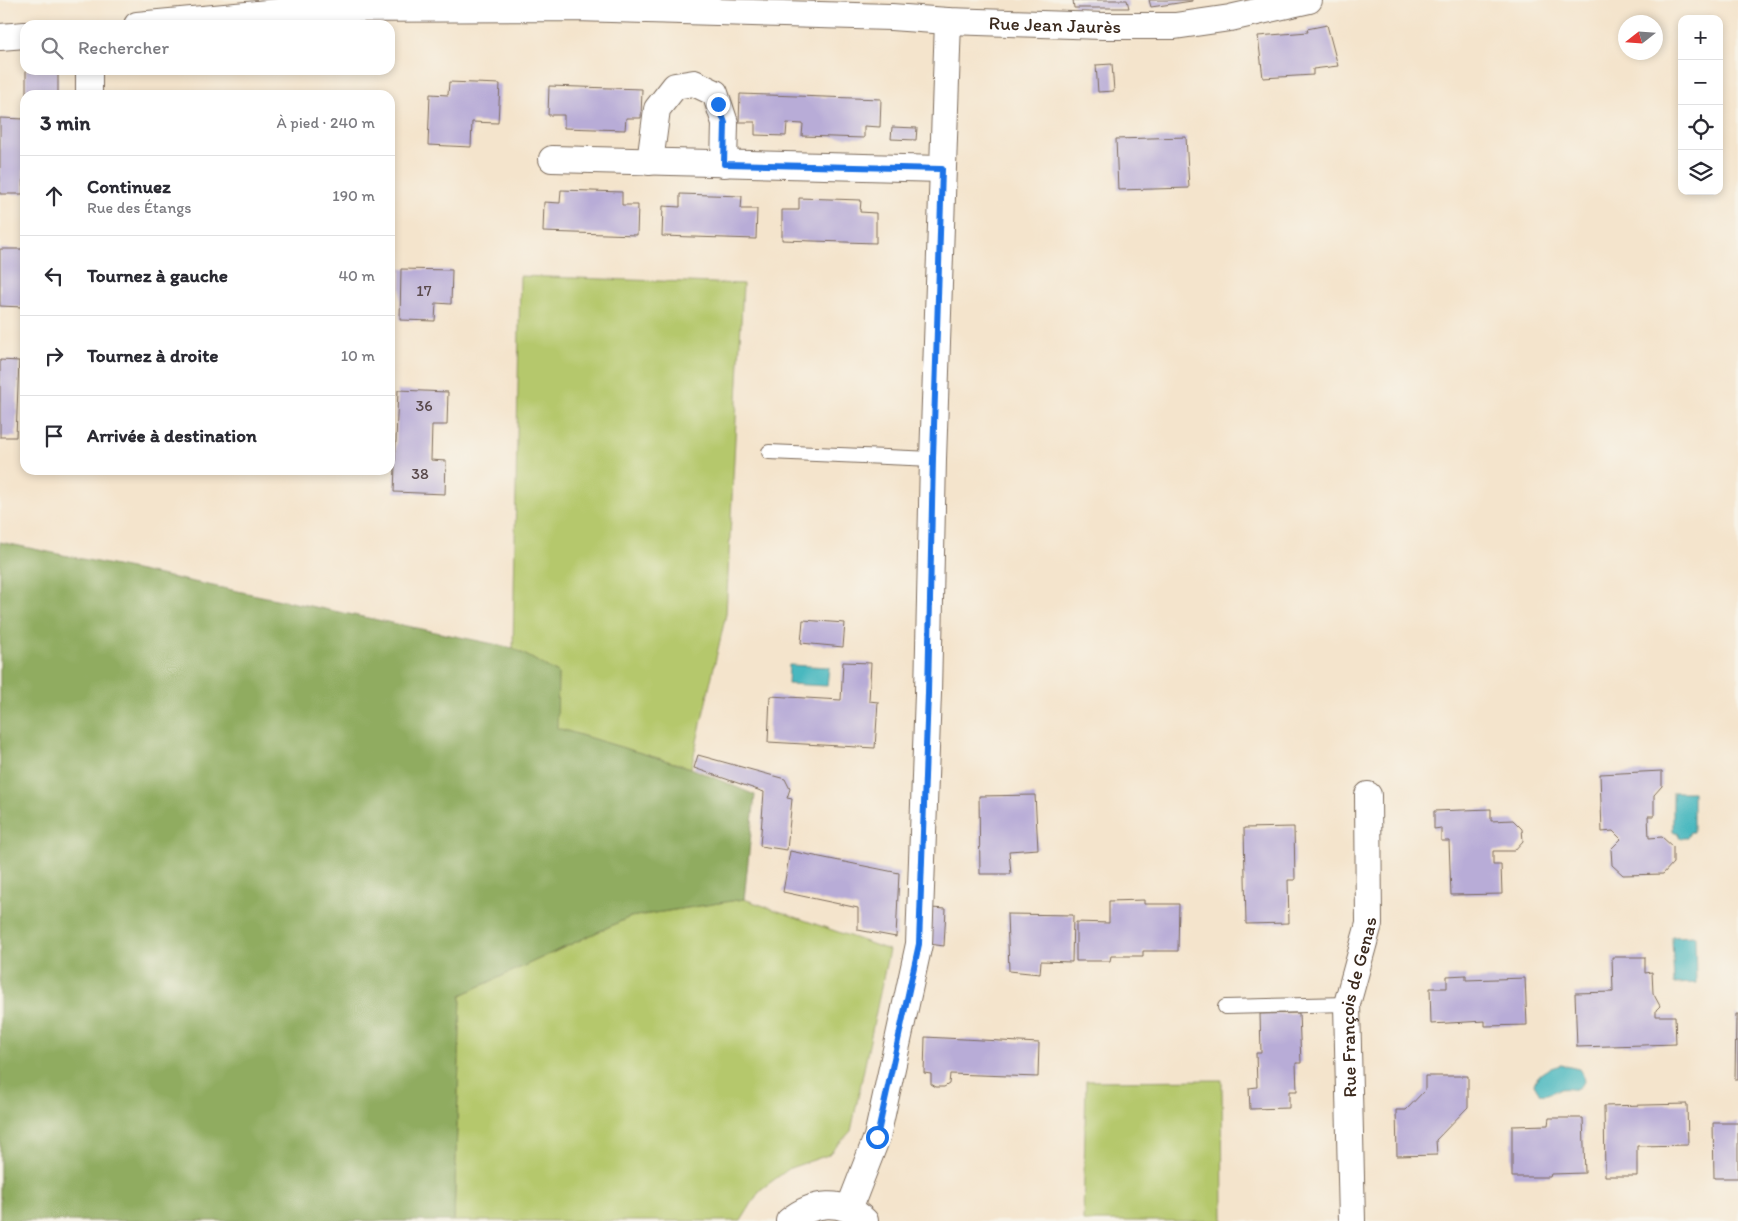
<!DOCTYPE html>
<html lang="fr">
<head>
<meta charset="utf-8">
<style>
  :root { --surface:#fff; --page:#f2f2f3; --text:#2b2b33; --muted:#7c7c81; --line:#e1e1e2 }
  body { margin:0; font-family:Itim,sans-serif; background:var(--page); color:var(--text) }
  .controls { position:absolute; right:15px; top:15px; display:grid; overflow:hidden; border-radius:10px; box-shadow:0 2px 8px #0003 }
  .controls button { width:45px; height:45px; display:grid; place-items:center; padding:0; border:0; border-bottom:1px solid var(--line); background:var(--surface); color:var(--text); font:25px sans-serif }
  .compass { position:absolute; left:1618px; top:15px; width:45px; height:45px; border-radius:50%; background:var(--surface); box-shadow:0 2px 8px #0003; rotate:253deg }
  .stop { position:absolute; width:15px; height:15px; margin:-11px; border:4px solid #1a73e8; border-radius:50%; background:#fff }
  .stop.end { background:#1a73e8; border-color:#fff; box-shadow:0 1px 5px #0008 }
  .list { margin:0; padding:0; list-style:none }
  h2 { display:flex; justify-content:space-between; align-items:center; height:65px; margin:0; padding:0 20px; font-size:21px }
  h2 small { font-size:16px; font-weight:400; color:var(--muted) }
  .list li { display:grid; grid-template-columns:32px 1fr auto; gap:15px; align-items:center; box-sizing:border-box; height:80px; padding:0 20px; border-top:1px solid var(--line) }
  .list b { display:block; font-size:19px; white-space:nowrap }
  .list p { margin:0; font-size:16px; white-space:nowrap; color:var(--muted) }
  .list em { font-size:16px; font-style:normal; color:var(--muted) }
  .icon { flex:none; width:28px; height:28px; fill:none; stroke:currentColor; stroke-width:2; stroke-linecap:round; stroke-linejoin:round }
  .map { position:relative; flex:none; width:1738px; height:1221px; overflow:hidden }
  .search { position:absolute; background:var(--surface); box-shadow:0 2px 8px #0003; left:20px; top:20px; width:375px; height:55px; display:flex; align-items:center; gap:12px; box-sizing:border-box; padding:0 18px; border-radius:15px; color:var(--muted); font-size:19px }
  .panel { position:absolute; background:var(--surface); box-shadow:0 2px 8px #0003; left:20px; top:90px; width:375px; height:385px; border-radius:15px }
  .map>svg:first-child { display:block }
  .green { fill:#b5c86c; stroke:#787945 }
  .forest { fill:#90ac60; stroke:#666b3f }
  .water { fill:#49b8bf; stroke:#42716e }
  .building { fill:#b8acd7 }
  .lines { fill:none; stroke-linecap:round; stroke-linejoin:round }
  .service-casing { stroke:#7c6b5b; stroke-width:16 }
  .minor-casing { stroke:#7c6b5b; stroke-width:28 }
  .service { stroke:#fff; stroke-width:14 }
  .minor { stroke:#fff; stroke-width:26 }
  .route { stroke:#1a73e8; stroke-width:6 }
  .labels { text-anchor:middle; dominant-baseline:central; stroke-width:4.5; stroke-linejoin:round; paint-order:stroke }
  .number-label { font-size:16px; fill:#5a4a4c }
  .street-label { font-size:19px; fill:#3b2a1e; stroke:#f7f3e8 }
</style>
</head>
<body>
<div class="map">
<svg width="1738" height="1221" viewBox="0 0 1738 1221">
  <rect width="100%" height="100%" fill="#f7f3e8"/>
  <filter id="ink" filterUnits="userSpaceOnUse"><feTurbulence type="fractalNoise" baseFrequency=".02" numOctaves="2"/><feDisplacementMap in="SourceGraphic" scale="10" xChannelSelector="R" yChannelSelector="G"/><feConvolveMatrix kernelMatrix="1 2 1 2 8 2 1 2 1" color-interpolation-filters="sRGB"/></filter>
  <filter id="wash" filterUnits="userSpaceOnUse"><feTurbulence type="fractalNoise" baseFrequency=".0096" numOctaves="4" result="noise"/><feDisplacementMap in="SourceGraphic" scale="20" xChannelSelector="R" yChannelSelector="G"/><feGaussianBlur stdDeviation="1.12" result="paint"/><feColorMatrix in="noise" values="0 0 0 0 0 0 0 0 0 0 0 0 0 0 0 0 0 1.4 0 .05"/><feComposite in="paint" operator="in"/></filter>
  <g filter="url(#wash)">
    <rect width="100%" height="100%" fill="#f4e4cc"/>
    <g class="green">
      <path d="M 520,276 L 743,284 L 726,614 L 691,768 L 556,728 L 558,673 L 513,648 Z"/>
      <path d="M 744,899 L 889,950 L 851,1131 L 828,1155 L 790,1168 L 760,1190 L 741,1221 L 454,1221 L 461,995 L 630,917 Z"/>
      <path d="M 1222,1080 L 1223,1221 L 1083,1221 L 1086,1081 Z"/>
    </g>
    <path class="forest" d="M 0,542 L 513,648 L 558,673 L 557,728 L 691,768 L 755,795 L 744,899 L 630,917 L 461,995 L 454,1221 L 0,1221 Z"/>
    <g class="water">
      <path d="M 789,665 L 829,667 L 827,686 L 788,684 Z"/>
      <path d="M 1673,792 L 1693,792 L 1693,832 L 1690,832 L 1687,838 L 1680,838 L 1677,832 L 1673,832 Z"/>
      <path d="M 1695,936 L 1696,983 L 1674,984 L 1672,937 Z"/>
      <path d="M 1561,1065 L 1579,1069 L 1583,1075 L 1584,1082 C 1574,1094 1572,1087 1560,1089 C 1552,1091 1548,1096 1540,1094 L 1534,1084 C 1538,1072 1549,1068 1561,1065 Z"/>
    </g>
    <g id="blocks">
      <g class="building">
        <path d="M 1073,0 L 1127,0 L 1129,8 L 1074,8 Z"/>
        <path d="M 1149,0 L 1192,0 L 1192,1 L 1151,7 Z"/>
        <path d="M 1327,25 L 1338,66 L 1313,69 L 1313,75 L 1263,78 L 1258,36 L 1308,32 L 1307,29 Z"/>
        <path d="M 1112,64 L 1114,91 L 1098,92 L 1096,65 Z"/>
        <rect x="26" y="70" width="32" height="25"/>
        <path d="M 449,82 L 500,84 L 498,123 L 472,122 L 471,147 L 428,145 L 430,94 L 448,95 Z"/>
        <path d="M 549,86 L 642,89 L 641,118 L 626,118 L 625,130 L 564,128 L 564,115 L 548,115 Z"/>
        <path d="M 740,94 L 881,99 L 880,127 L 864,126 L 864,138 L 802,136 L 803,124 L 787,123 L 786,136 L 755,135 L 755,122 L 739,122 Z"/>
        <path d="M 0,118 L 25,119 L 23,194 L 0,194 Z"/>
        <path d="M 892,127 L 917,128 L 916,140 L 891,139 Z"/>
        <path d="M 1186,137 L 1189,188 L 1118,190 L 1116,139 Z"/>
        <path d="M 561,190 L 622,192 L 622,205 L 638,205 L 637,235 L 543,232 L 544,202 L 560,203 Z"/>
        <path d="M 680,194 L 742,196 L 741,209 L 757,209 L 756,239 L 662,236 L 663,206 L 680,207 Z"/>
        <path d="M 799,198 L 861,200 L 860,212 L 876,213 L 876,243 L 782,240 L 782,210 L 799,210 Z"/>
        <path d="M 0,249 L 24,249 L 22,307 L 0,306 Z"/>
        <path d="M 401,269 L 452,270 L 451,304 L 436,303 L 435,321 L 400,320 Z"/>
        <path d="M 0,360 L 19,361 L 16,437 L 0,437 Z"/>
        <path d="M 398,390 L 448,392 L 447,425 L 432,425 L 431,460 L 446,461 L 445,494 L 394,492 Z"/>
        <path d="M 803,620 L 845,623 L 843,647 L 801,643 Z"/>
        <path d="M 843,662 L 871,663 L 869,701 L 878,702 L 875,748 L 768,742 L 770,696 L 841,700 Z"/>
        <path d="M 698,755 L 785,779 L 790,789 L 787,798 L 792,799 L 787,850 L 760,846 L 764,792 L 694,768 Z"/>
        <path d="M 1662,771 L 1662,786 L 1654,795 L 1654,816 L 1648,816 L 1649,838 L 1662,837 L 1673,847 L 1673,863 L 1663,874 L 1623,875 L 1612,865 L 1611,849 L 1621,839 L 1613,831 L 1602,832 L 1600,774 Z"/>
        <path d="M 1035,795 L 1038,849 L 1009,851 L 1011,874 L 980,874 L 979,796 Z"/>
        <path d="M 1491,809 L 1491,821 L 1513,820 L 1522,829 L 1523,841 L 1514,851 L 1493,851 L 1493,865 L 1501,865 L 1502,894 L 1451,895 L 1449,841 L 1441,841 L 1441,828 L 1434,829 L 1434,811 Z"/>
        <path d="M 1294,827 L 1295,880 L 1288,880 L 1289,923 L 1246,924 L 1244,828 Z"/>
        <path d="M 790,851 L 899,873 L 896,937 L 858,930 L 858,908 L 783,892 Z"/>
        <path d="M 1144,900 L 1144,904 L 1179,904 L 1178,951 L 1143,951 L 1143,956 L 1111,956 L 1110,961 L 1076,961 L 1076,922 L 1109,923 L 1109,901 Z"/>
        <path d="M 931,908 L 946,909 L 944,946 L 929,944 Z"/>
        <path d="M 1007,914 L 1073,915 L 1072,962 L 1041,961 L 1040,974 L 1009,971 Z"/>
        <path d="M 1612,957 L 1645,957 L 1645,973 L 1652,972 L 1653,993 L 1660,1006 L 1656,1010 L 1656,1016 L 1675,1016 L 1676,1044 L 1577,1047 L 1575,993 L 1613,992 Z"/>
        <path d="M 1466,975 L 1466,980 L 1525,978 L 1527,1025 L 1485,1026 L 1485,1021 L 1431,1024 L 1430,988 L 1447,988 L 1447,976 Z"/>
        <path d="M 1299,1013 L 1301,1063 L 1296,1063 L 1297,1091 L 1289,1091 L 1289,1108 L 1250,1109 L 1249,1088 L 1257,1087 L 1256,1053 L 1261,1053 L 1260,1014 Z"/>
        <path d="M 1736,1014 L 1738,1014 L 1738,1080 L 1735,1080 Z"/>
        <path d="M 925,1037 L 1039,1043 L 1038,1077 L 950,1074 L 949,1084 L 944,1087 L 936,1087 L 931,1084 L 931,1074 L 924,1073 Z"/>
        <path d="M 1425,1076 L 1468,1076 L 1468,1107 L 1436,1140 L 1437,1155 L 1397,1156 L 1396,1110 L 1406,1110 L 1425,1090 Z"/>
        <path d="M 1687,1104 L 1688,1145 L 1637,1146 L 1637,1176 L 1605,1176 L 1604,1106 Z"/>
        <path d="M 1549,1118 L 1583,1118 L 1585,1173 L 1551,1174 L 1550,1177 L 1512,1177 L 1512,1126 L 1548,1125 Z"/>
        <path d="M 1713,1123 L 1738,1123 L 1738,1178 L 1714,1178 Z"/>
      </g>
    </g>
  </g>
  <g filter="url(#ink)">
    <use href="#blocks" fill-opacity="0" stroke="#7c6b5b" stroke-width="1"/>
    <g class="lines">
      <g class="service-casing">
        <g id="service">
          <path d="M 769,452 L 933,459"/>
          <path d="M 1225,1007 L 1347,1004"/>
        </g>
      </g>
      <g class="minor-casing">
        <g id="minor">
          <path id="s1" d="M 137,25 L 311,9 L 576,8 L 891,17 L 948,21 L 1103,26 L 1175,26 L 1230,18 L 1309,0"/>
          <path d="M 0,37 L 25,35"/>
          <path d="M 89,70 L 89,95"/>
          <path d="M 552,159 L 942,169"/>
          <path d="M 650,162 L 657,109 L 675,86 L 694,83 L 715,93 L 725,123 L 724,164"/>
          <path d="M 849,1209 L 877,1137 L 919,944 L 928,693 L 933,459 L 948,21"/>
          <path d="M 789,1221 C 812,1202 843,1198 865,1221"/>
          <path id="s2" d="M 1352,1221 L 1347,1004 L 1369,924 L 1368,795"/>
        </g>
      </g>
      <use href="#service" class="service"/>
      <use href="#minor" class="minor"/>
    </g>
  </g>
  <g class="lines" filter="url(#ink)">
    <path class="route" d="M 718,104 L 725,123 L 724,164 L 942,169 L 933,458 L 928,693 L 919,944 L 877,1137"/>
  </g>
  <g class="labels">
    <g class="number-label">
      <text x="424" y="290">17</text>
      <text x="424" y="405">36</text>
      <text x="420" y="473">38</text>
    </g>
    <g class="street-label">
      <text stroke="none"><textPath href="#s1" startOffset="919">Rue Jean Jaurès</textPath></text>
      <text stroke="none"><textPath href="#s2" startOffset="215">Rue François de Genas</textPath></text>
    </g>
  </g>
</svg>
<div class="controls">
<button>+</button>
<button>−</button>
<button><svg class="icon" aria-label="locate" viewBox="0 0 24 24"><circle cx="12" cy="12" r="6"/><path d="M12 2v4M12 18v4M2 12h4M18 12h4"/></svg></button>
<button><svg class="icon" aria-label="layers" viewBox="0 0 24 24"><path d="M12 4l9 5-9 5-9-5zM3 14l9 5 9-5"/></svg></button>
</div>
<svg class="compass" viewBox="-18 -18 36 36"><path d="M0-13l5 13h-10z" fill="#e53935"/><path d="M0 13l5-13h-10z" fill="#7c7c81"/></svg>
<div class="stop" style="left:877px;top:1137px"></div>
<div class="stop end" style="left:718px;top:104px"></div>
<div class="search"><svg class="icon" aria-label="search" viewBox="0 0 24 24"><circle cx="10" cy="10" r="6"/><path d="M15 15l6 6"/></svg>Rechercher</div>
<section class="panel">
<h2>3 min<small>À pied · 240 m</small></h2>
<ul class="list">
<li><svg class="icon" aria-label="ahead" viewBox="0 0 24 24"><path d="M12 20V5M6 11l6-6 6 6"/></svg><div><b>Continuez</b><p>Rue des Étangs</p></div><em>190 m</em></li>
<li><svg class="icon" aria-label="left" viewBox="0 0 24 24"><path d="M17 20v-9H6M10 6l-5 5 5 5"/></svg><div><b>Tournez à gauche</b></div><em>40 m</em></li>
<li><svg class="icon" aria-label="right" viewBox="0 0 24 24"><path d="M7 20v-9h11M14 6l5 5-5 5"/></svg><div><b>Tournez à droite</b></div><em>10 m</em></li>
<li><svg class="icon" aria-label="arrive" viewBox="0 0 24 24"><path d="M6 21V4h12l-3 4 3 4H6"/></svg><div><b>Arrivée à destination</b></div></li>
</ul>
</section>
</div>
</body>
</html>
